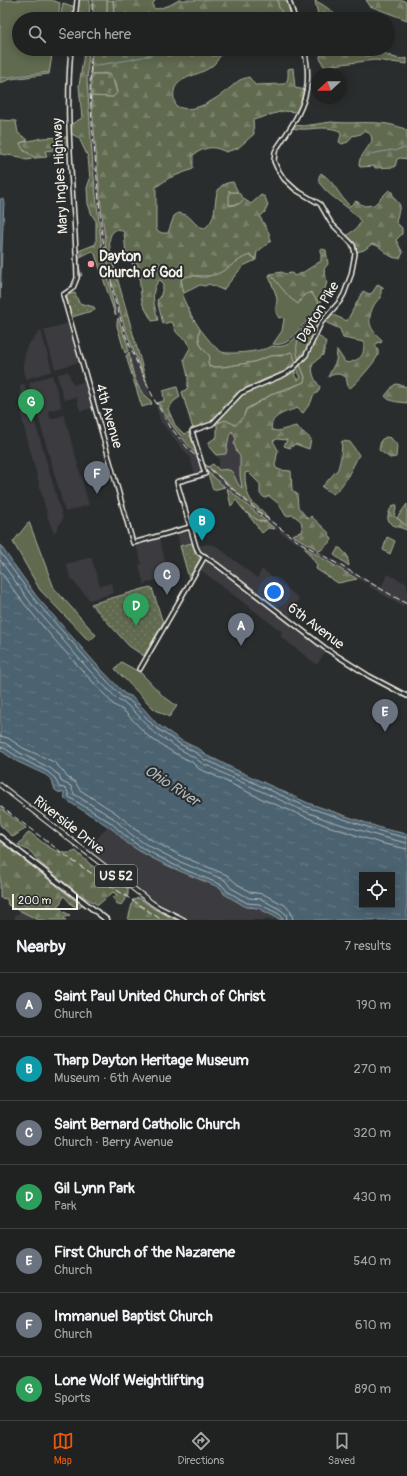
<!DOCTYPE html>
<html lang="en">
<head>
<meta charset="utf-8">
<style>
  :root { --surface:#202222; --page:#2d2f2f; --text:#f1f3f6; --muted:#a2a4a5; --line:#3d3f40; --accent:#ea580c }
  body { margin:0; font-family:Pangolin,sans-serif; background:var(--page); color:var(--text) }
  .controls { position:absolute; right:12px; bottom:12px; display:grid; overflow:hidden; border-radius:0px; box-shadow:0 2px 10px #0003 }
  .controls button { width:36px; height:36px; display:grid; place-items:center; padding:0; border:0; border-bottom:1px solid var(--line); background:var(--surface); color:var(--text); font:20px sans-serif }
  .compass { position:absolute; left:311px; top:68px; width:36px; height:36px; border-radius:50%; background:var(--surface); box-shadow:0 2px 10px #0003; rotate:248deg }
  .scale { position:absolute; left:12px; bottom:10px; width:66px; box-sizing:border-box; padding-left:4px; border:2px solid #f4f1e8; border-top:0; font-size:11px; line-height:14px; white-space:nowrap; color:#f4f1e8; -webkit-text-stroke:3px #2a2d2e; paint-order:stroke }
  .you { position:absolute; left:274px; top:592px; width:14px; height:14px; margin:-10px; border:3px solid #fff; border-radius:50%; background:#1a73e8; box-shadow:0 0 0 6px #1a73e833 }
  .badge { display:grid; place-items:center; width:26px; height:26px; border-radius:50%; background:var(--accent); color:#fff; font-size:13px; font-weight:700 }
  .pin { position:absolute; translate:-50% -33px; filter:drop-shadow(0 1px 2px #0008) }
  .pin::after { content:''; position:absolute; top:21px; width:14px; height:12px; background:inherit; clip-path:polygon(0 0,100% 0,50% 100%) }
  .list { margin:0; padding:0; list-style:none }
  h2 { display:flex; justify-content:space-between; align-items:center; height:52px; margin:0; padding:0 16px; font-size:17px }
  h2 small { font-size:13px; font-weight:400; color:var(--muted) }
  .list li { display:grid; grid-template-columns:26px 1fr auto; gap:12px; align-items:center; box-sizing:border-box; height:64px; padding:0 16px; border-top:1px solid var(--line) }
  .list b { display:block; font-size:15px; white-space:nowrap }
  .list p { margin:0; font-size:13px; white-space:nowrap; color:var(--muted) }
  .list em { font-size:13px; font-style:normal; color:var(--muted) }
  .icon { flex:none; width:22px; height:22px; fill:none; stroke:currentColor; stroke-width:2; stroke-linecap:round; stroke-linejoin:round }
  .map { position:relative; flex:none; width:407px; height:920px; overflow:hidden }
  .search { position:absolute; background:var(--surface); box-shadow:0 2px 10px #0003; left:12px; right:12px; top:12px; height:44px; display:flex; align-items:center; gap:10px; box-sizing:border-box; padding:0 14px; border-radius:22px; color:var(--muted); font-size:15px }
  .sheet { height:500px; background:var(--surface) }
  nav { display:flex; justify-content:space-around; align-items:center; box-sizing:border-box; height:56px; border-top:1px solid var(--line); background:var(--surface); font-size:11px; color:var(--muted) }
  nav a { display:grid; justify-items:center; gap:2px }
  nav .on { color:var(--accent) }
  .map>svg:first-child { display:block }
  .built { fill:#3b3b41 }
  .grass { fill:#616a50; stroke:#aaae9c }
  .forest { fill:url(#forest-firs); stroke:#aaae9c }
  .cemetery { fill:url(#cemetery-stones); stroke:#aaae9c }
  .park { fill:url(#park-dots); stroke:#aaae9c }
  .water { fill:url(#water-ripples); stroke:#8f9b9f; fill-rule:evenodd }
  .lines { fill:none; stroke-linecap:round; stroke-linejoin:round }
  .shore { stroke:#b0b8b8; stroke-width:1 }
  .stream { stroke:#8f9b9f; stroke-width:1 }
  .secondary-casing { stroke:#f4f1e8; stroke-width:6 }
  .primary-casing { stroke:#f4f1e8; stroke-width:6 }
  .highway-casing { stroke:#f4f1e8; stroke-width:7 }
  .secondary { stroke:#2a2d2e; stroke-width:3 }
  .primary { stroke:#2a2d2e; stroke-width:3.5 }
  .highway { stroke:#2a2d2e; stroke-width:4 }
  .rail { stroke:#f4f1e8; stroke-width:1; stroke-dasharray:6 3; stroke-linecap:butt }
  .poi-dot { fill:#ff9aa2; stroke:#2a2d2e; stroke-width:1.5 }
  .labels { text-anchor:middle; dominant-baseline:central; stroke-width:4; stroke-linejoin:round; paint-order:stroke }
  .shield { fill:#2a2d2e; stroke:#b7b6b0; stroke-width:1 }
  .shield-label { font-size:13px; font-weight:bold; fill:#f4f1e8 }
  .street-label { font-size:14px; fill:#f4f1e8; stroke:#2a2d2e }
  .poi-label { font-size:14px; font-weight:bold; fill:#f4f1e8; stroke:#2a2d2e; text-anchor:start }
  .water-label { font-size:15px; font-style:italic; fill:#b0b8b8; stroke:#2a2d2e }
</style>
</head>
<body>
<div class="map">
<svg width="407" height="920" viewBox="0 0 407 920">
  <defs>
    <pattern id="forest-firs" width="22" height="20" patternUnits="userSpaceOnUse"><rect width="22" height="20" fill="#616a50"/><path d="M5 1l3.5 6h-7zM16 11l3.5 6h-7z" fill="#788069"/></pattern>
    <pattern id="cemetery-stones" width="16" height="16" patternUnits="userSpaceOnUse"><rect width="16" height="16" fill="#616a50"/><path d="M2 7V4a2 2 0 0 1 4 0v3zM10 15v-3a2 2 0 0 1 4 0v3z" fill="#788069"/></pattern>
    <pattern id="park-dots" width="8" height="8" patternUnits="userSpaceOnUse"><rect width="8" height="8" fill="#616a50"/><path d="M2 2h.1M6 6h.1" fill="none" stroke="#788069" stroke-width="1.8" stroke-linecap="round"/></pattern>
    <pattern id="water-ripples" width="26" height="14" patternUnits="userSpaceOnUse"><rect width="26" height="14" fill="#4b626f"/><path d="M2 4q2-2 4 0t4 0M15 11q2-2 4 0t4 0" fill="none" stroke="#667984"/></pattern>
  </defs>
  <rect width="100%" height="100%" fill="#2a2d2e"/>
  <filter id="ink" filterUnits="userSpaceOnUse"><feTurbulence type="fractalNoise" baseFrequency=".025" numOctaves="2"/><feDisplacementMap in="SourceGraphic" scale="8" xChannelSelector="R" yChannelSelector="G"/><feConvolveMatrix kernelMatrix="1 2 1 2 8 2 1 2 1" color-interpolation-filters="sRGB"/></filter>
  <g filter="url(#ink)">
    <g class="built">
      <path d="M 89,49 L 92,49 L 91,96 L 95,141 L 108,265 L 115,296 L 126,331 L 148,387 L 151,401 L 145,397 L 140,390 L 133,372 L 128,346 L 115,308 L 102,250 L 93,168 L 88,109 L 87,80 Z"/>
      <path d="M 68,148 L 68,154 L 47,157 L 45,152 Z"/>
      <path d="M 68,323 L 80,362 L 55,369 L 44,330 Z"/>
      <path d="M 41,330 L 52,371 L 26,379 L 23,364 L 27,346 Z"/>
      <path d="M 68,371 L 73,385 L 85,381 L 92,408 L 80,411 L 76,397 L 64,400 L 57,375 Z"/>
      <path d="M 52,375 L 62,407 L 48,411 L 51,419 L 64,415 L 89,505 L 65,512 L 29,383 Z"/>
      <path d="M 24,384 L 63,519 L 54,534 L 48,518 L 22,419 L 20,385 Z"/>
      <path d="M 156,401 L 175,429 L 198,457 L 196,460 L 199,463 L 202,472 L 195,474 L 190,458 L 161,422 L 156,407 Z"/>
      <path d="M 232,431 L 236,439 L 234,443 L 237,453 L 240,456 L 240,475 L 242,489 L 239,487 L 236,481 L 232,471 L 219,470 L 216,467 L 219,464 L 219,459 L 216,455 L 226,454 L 229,436 Z"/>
      <path d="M 205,463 L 279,527 L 277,530 L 255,513 L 207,471 Z"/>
      <path d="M 282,529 L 367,580 L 365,583 L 279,532 Z"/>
      <path d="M 187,530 L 191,543 L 180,546 L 177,533 Z"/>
      <path d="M 159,538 L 169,576 L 146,583 L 144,585 L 139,565 L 142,564 L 136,545 Z"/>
      <path d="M 206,544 L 215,545 L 257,578 L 262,569 L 299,598 L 289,619 L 327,649 L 317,665 L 280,636 L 282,632 L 198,568 L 205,556 L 200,554 L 196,547 Z"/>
      <path d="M 91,557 L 100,586 L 111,583 L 114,593 L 90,600 L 71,579 L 66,564 Z"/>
      <path d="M 388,574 L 407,584 L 407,599 L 403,607 L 369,586 L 371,582 L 381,587 Z"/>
      <path d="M 108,826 L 126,842 L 174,870 L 221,888 L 246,907 L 258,908 L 281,920 L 184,920 L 158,907 L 86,852 Z"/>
      <path d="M 35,907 L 45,920 L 11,920 L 15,919 L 14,915 Z"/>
    </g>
    <g class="grass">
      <path d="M 0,0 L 51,0 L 60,3 L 58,19 L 19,19 L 19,49 L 53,49 L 49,74 L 11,79 L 0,83 Z"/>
      <path d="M 107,0 L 113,0 L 114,15 L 118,19 L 107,19 Z"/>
      <path d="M 278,0 L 287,0 L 293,19 L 290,19 L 289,16 C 282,14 277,8 278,0 Z"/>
      <path d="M 63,3 L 75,7 L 73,19 L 60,19 Z"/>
      <path d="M 0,120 L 16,121 L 18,133 L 28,140 L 20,143 L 24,151 L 31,154 L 35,158 L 27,160 L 23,159 L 21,157 L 0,154 Z"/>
      <path d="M 228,190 L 230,192 L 238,192 L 244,199 L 239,204 L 229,205 Z"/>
      <path d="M 250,255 L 256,259 L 256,260 L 243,266 L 223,290 L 209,284 L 205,286 L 200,285 L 184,293 L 181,279 C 192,272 196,278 206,277 C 212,275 236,261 243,257 Z"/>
      <path d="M 270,274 L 298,304 L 305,295 L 311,292 L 320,305 L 328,313 L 322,319 L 316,317 C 298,320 295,348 273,344 L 282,331 L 284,319 L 282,317 L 279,318 C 273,310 277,306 277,299 C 276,292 271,283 269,276 Z"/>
      <path d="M 313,321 L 316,321 L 318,325 L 313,335 L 307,327 L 298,337 L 298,357 L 299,360 L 290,370 L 291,352 L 284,355 L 270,356 L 254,362 L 223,367 L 209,367 L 206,352 C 199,347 197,337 200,329 C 205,335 215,349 222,352 C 229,355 266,351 272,346 C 296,351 296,327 313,321 Z"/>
      <path d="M 300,364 L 305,377 L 304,382 L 302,383 L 276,392 L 246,409 L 244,416 L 236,426 L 227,421 L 217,422 L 241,395 L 288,375 L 294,370 L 296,373 L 294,374 L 297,380 L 301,378 L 296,368 Z"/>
      <path d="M 227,488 L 267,522 C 252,521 244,511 236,500 L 231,506 Z"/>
      <path d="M 407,504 L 407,526 L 397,518 Z"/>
      <path d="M 29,522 L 54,588 L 96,635 L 89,641 L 40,590 L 13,542 Z"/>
      <path d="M 121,662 L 141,673 L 163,696 L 177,706 L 169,717 L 154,709 L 115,669 Z"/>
    </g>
    <g class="forest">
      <path d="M 79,0 L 90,0 L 89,19 L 76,19 Z"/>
      <rect x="93" y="0" width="14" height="19"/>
      <path d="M 113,0 L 156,0 L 153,3 L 153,8 L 157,9 L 170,5 L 179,0 L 278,0 C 277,8 282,14 289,16 L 290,19 L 118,19 L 114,15 Z"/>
      <path d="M 366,0 L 403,0 L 407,3 L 407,20 L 370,6 Z"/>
      <path d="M 315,1 C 322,3 335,13 339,19 L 319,19 Z"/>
      <path d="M 82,49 L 89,49 L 87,80 L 93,168 L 102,250 L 116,315 L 115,314 L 95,254 L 92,251 L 80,257 C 78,263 79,269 82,275 L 77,280 L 76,252 L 96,244 L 96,221 L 92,215 L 88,204 L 87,188 L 90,179 L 88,157 L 79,138 L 70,133 L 70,125 L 82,118 L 79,86 L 84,53 Z"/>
      <path d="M 92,49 L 226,49 C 220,53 218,62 212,66 C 196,79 165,75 176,106 C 194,115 216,99 230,88 C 233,86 236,82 240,80 C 242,79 246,78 249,77 L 255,85 L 284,84 C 289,81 288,75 288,69 L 293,68 L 295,88 L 306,90 L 298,112 L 283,111 L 253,120 L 254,134 L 238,148 L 226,152 C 212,145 206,147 193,155 L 193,169 L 169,178 L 156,187 L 156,230 L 162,233 L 168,233 L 174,216 L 178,213 C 181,214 185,214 188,216 C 194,221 196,227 205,228 C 224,214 205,184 233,182 L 238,192 L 230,192 L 229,190 L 229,206 L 239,204 L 244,199 L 251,204 L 261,195 L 265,197 L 268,205 L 265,212 L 260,217 L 269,233 L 271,241 L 257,252 L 256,259 L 250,255 C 237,259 229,269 217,274 C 205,279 192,272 181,279 L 183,298 L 191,315 L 200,329 C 196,340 201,348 209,355 L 210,358 L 208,361 L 209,367 L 223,367 L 254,362 L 270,356 L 284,355 L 291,352 L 293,354 L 295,362 L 290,370 L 287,371 L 265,379 L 241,391 L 215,420 C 208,425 201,428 193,429 L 182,392 L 187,389 C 190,376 186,372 184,359 L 190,348 L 187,340 C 178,336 175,332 173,323 L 170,322 L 163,324 L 157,300 L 160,298 L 163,287 L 162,281 L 159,280 C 149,293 155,306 158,320 L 152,321 L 143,305 L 141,296 L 139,273 L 126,255 L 124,232 L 118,229 C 106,233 110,246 111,256 L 148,387 L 126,331 L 115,296 L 108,265 L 100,197 L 91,96 L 113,97 L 117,92 L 113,80 L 109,74 L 91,74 Z"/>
      <path d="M 321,49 L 337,49 L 340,53 L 350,51 L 352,49 C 359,49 367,48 374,49 C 386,51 394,62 407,58 L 407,64 L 375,60 L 325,66 L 323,65 L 320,58 Z"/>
      <path d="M 331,122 C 358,125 381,118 407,130 L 407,159 L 400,158 L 397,159 L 395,167 L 375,168 L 375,166 L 360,167 L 359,164 L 360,159 L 372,141 L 371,135 L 365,130 L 364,130 L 361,134 L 352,136 L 348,142 L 342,144 L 339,142 L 341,135 L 340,131 C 323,124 308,132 292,128 L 294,125 L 303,126 Z"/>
      <path d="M 67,137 L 68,148 L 45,151 L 47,157 L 35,158 C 29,152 22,152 20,143 L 42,138 Z"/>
      <path d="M 321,173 C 334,181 339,196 350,206 L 356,201 L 364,206 L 374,205 L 389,190 L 392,192 L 394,198 L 400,205 L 396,222 L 402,228 L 402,234 L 396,240 L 403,253 L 400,258 C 388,260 384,246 372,244 L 364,250 L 357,252 L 353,241 L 346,236 L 356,229 L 361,222 C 352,207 331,199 321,185 C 318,181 318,177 321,173 Z"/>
      <path d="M 321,249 L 326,250 L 328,264 L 324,269 L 327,282 L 320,305 L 311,292 L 304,295 L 298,304 L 290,298 L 270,274 L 282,272 L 285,274 L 292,273 L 294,276 L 302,273 L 321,261 Z"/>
      <path d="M 378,284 L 384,288 L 381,289 L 381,298 C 377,300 375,303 373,307 C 366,323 371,330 382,340 L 381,343 L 378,342 L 375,346 C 377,348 379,351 378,355 C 376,361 356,384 350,388 L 348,387 L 346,377 C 339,373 335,373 328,377 L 336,361 L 337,350 L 345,362 L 349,363 C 362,358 364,356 364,342 L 343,338 L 340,329 L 327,323 L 326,321 L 331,314 L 347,321 L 363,291 L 369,294 L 372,293 Z"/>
      <path d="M 118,318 L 128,346 L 128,351 L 125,353 L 117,326 L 117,322 Z"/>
      <path d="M 307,327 L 313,335 L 308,347 L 299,360 C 294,348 297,336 307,327 Z"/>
      <path d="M 316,336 L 319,336 L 326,342 L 323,355 L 313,363 C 311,373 314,379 320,387 L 318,392 L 313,396 L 311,402 L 303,413 L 297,408 C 287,412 268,416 272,430 L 278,431 L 296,426 L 311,439 L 309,449 L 295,444 L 290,448 L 284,446 L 287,440 L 277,439 L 273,441 L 278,450 L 275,465 L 276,468 L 280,470 L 291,471 L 292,490 L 297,494 L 298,507 L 308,519 L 311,516 L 328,532 L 332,540 L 320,551 L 292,535 L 303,531 L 301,521 L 293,515 L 286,516 L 279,504 L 269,496 L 265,498 L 260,494 L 260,484 L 248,472 L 245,473 C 245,483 246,495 253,503 C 259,509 265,511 268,519 L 208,467 L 213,464 L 219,470 C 222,470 226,469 229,470 C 235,471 235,484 242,488 L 240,475 L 240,456 L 237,453 L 234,443 L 236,439 L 232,431 L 229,436 L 226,454 L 216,455 L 209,447 L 209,442 L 217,437 L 217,426 L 216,424 L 225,420 L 236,425 L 244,416 L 246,410 L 276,392 L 286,390 L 304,382 L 305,377 L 300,364 L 311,347 Z"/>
      <path d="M 129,352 C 131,368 136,392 151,401 L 152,404 L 142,407 L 126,356 Z"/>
      <path d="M 397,384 L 407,387 L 407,403 C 399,402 389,402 385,396 L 394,385 Z"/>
      <path d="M 177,387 L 180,397 L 174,401 L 168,409 L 175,425 L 184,434 L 190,432 L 198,457 L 175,429 L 157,403 L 164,401 L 163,391 Z"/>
      <path d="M 386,437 L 391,438 L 397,445 L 396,457 L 390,458 L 379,450 L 381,440 Z"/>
      <path d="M 342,441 L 350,442 L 359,455 C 352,467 345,486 333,494 L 322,487 L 338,469 L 341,457 Z"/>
      <path d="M 207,471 L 225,487 L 213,490 Z"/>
      <path d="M 394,505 L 397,505 L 394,516 L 407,526 L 407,530 L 393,525 L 388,520 C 387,515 390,508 394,505 Z"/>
      <path d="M 247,513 L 259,521 L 267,522 L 275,529 L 268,528 L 262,533 Z"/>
      <path d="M 387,537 L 395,541 L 390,554 L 383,550 Z"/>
      <path d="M 304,547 L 357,579 L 338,583 L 316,569 L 317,565 Z"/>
      <path d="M 338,548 L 340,548 L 347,555 L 349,566 L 334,555 Z"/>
      <path d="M 0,808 L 26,828 L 13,837 L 0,825 Z"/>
      <path d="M 29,832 C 43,842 58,859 76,851 L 91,865 L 128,889 L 128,895 L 121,905 L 116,903 L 113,898 L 117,895 L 113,892 L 98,905 L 80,895 L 39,862 L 31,852 L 18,845 Z"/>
      <path d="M 0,841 L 72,898 L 82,906 L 79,908 L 72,905 L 64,896 L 58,907 L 64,912 L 70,915 L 64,918 L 66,920 L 39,920 L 8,905 L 7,899 L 0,898 Z"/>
      <path d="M 139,898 L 154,909 L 177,920 L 128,920 L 133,900 Z"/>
    </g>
    <path class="cemetery" d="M 91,74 L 109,74 L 113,80 L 117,93 L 113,97 L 91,96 Z"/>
    <g class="park">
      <path d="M 75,293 L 79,303 L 94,307 L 95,310 L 72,317 L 66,295 Z"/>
      <path d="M 192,543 L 195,552 L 201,557 L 189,578 L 180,546 Z"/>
      <path d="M 150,587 L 152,588 L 162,620 L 164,621 L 144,656 L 129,646 L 91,604 Z"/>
    </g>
    <g class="water">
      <path d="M 0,199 L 4,199 L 0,299 Z"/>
      <path d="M 0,545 L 37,597 L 96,664 L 125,694 L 131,696 L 143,708 L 157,724 L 182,741 L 201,750 L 207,756 L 215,759 L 230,767 L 308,803 L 384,829 L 407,834 L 407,920 L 281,920 L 258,908 L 246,907 L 224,894 L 221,888 C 189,875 156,863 127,843 C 121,838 116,831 109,827 C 95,817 79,809 65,799 L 64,793 L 58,792 L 55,790 L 52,780 L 46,775 L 16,761 L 0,750 ZM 362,875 L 392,875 L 392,905 L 362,905 Z"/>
    </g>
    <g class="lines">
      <g class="shore">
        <path d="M 0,552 L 34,599 L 93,666 L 122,697 L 129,700 L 140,711 L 155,727 L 180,744 L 198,754 L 205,760 L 213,763 L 228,771 L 307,807 L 383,832 L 407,838"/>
        <path d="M 0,560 L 30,602 L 89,670 L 118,700 L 126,704 L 137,714 L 152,731 L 178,748 L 195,758 L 203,764 L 211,767 L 226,775 L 304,811 L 327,820 L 382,837 L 407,843"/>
        <path d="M 0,571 C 33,619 74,661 114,705 L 123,710 L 149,737 L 174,753 L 192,762 L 199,769 L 209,773 L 260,798 L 325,825 L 380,843 L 407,849"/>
        <path d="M 0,736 L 8,738 L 23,748 L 54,762 L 63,771 L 67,777 L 75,782 L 80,790 L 116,813 L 136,830 L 150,839 L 181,856 L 227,875 L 236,883 L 250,892 L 263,894 L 285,905 L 291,912 L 293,920"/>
        <path d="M 0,742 L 5,743 L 20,753 L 50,768 L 59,775 L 62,782 L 71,786 L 74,794 L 113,818 L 132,835 L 147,845 L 178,861 L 225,880 L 231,888 L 249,898 L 261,899 L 281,910 L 286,914 L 287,920"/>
        <path d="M 0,747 L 4,748 L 18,757 L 48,772 L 55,778 L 59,787 L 64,788 L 67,790 L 69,797 L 110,822 L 129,839 L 144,849 L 176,866 L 222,885 L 227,891 L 247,903 L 259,904 L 279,914 L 282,917 L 282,920"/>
      </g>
      <g class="stream">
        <path d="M 227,19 C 238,10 253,14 265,19"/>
        <path d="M 96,65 C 123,62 145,57 172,49"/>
        <path d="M 0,78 L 49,72"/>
        <path d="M 370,154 L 392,150 L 395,151 L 399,149 L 407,148"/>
      </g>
      <g class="secondary-casing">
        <g id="secondary">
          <path d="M 289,0 L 295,19"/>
          <path d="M 75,19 L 77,0"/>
          <path d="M 71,49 C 64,126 75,202 77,278 L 73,288 L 63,295 L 133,543 L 190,527"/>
          <path d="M 304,49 C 315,92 300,114 277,148 L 275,152 L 274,161 L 277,168 L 284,179 L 296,190 L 320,204 L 331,223 L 353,245 L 355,254 L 351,275 L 344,294 L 340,301 L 321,323 L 306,355 L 294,368 L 285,374 L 241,393 L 212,424 L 192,431 L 205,474 L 177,482 L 196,547 L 199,553 L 216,564 L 325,648 L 369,676 L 407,696"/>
          <path d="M 140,669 L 205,556"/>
        </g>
      </g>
      <g class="primary-casing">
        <path id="primary" d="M 0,785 L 152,903 L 158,907 L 184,920"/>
      </g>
      <g class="highway-casing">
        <path id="highway" d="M 0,837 L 107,920"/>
      </g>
      <use href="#secondary" class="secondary"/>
      <use href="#primary" class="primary"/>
      <use href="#highway" class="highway"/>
      <g class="rail">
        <path d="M 92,19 L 92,0"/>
        <path d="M 91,49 L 90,93 L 92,123 L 102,234 L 107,263 L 114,297 L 125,334 L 137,363 L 155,401 L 171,428 L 190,451 L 257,511 L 296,540 L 407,604"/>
        <path d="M 0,806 L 73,861 L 162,920"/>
      </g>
    </g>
  </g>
  <circle class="poi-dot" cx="91" cy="264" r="4"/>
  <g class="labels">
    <rect class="shield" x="95" y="865" width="42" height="22" rx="3"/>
    <g class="shield-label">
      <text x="116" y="876">US 52</text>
    </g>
    <g class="street-label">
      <text transform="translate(60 176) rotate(-93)">Mary Ingles Highway</text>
      <text transform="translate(318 312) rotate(-59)">Dayton Pike</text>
      <text transform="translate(109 416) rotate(74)">4th Avenue</text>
      <text transform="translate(316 626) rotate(37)">6th Avenue</text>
      <text transform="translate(69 825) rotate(38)">Riverside Drive</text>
    </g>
    <g class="poi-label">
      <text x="99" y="256">Dayton<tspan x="99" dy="16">Church of God</tspan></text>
    </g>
    <g class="water-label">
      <text transform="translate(172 786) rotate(33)">Ohio River</text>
    </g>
  </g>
</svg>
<div class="controls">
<button><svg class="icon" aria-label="locate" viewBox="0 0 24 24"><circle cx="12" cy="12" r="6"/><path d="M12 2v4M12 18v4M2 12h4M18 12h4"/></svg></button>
</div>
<svg class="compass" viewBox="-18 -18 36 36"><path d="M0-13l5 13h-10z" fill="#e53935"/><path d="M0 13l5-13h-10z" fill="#a2a4a5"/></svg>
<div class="scale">200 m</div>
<div class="you"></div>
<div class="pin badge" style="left:241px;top:646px;background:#6b7280">A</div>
<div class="pin badge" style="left:202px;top:541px;background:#0f9aa8">B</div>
<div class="pin badge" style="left:167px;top:595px;background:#6b7280">C</div>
<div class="pin badge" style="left:136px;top:626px;background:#2e9e5b">D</div>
<div class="pin badge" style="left:385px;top:732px;background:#6b7280">E</div>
<div class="pin badge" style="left:97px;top:494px;background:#6b7280">F</div>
<div class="pin badge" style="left:31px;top:422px;background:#2e9e5b">G</div>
<div class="search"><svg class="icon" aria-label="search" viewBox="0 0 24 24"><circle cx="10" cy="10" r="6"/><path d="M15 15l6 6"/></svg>Search here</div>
</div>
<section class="sheet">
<h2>Nearby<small>7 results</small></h2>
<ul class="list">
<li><span class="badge" style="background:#6b7280">A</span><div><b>Saint Paul United Church of Christ</b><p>Church</p></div><em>190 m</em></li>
<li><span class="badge" style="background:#0f9aa8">B</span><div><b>Tharp Dayton Heritage Museum</b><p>Museum · 6th Avenue</p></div><em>270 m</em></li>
<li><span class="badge" style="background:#6b7280">C</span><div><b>Saint Bernard Catholic Church</b><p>Church · Berry Avenue</p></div><em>320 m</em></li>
<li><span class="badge" style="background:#2e9e5b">D</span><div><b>Gil Lynn Park</b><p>Park</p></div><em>430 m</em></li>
<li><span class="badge" style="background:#6b7280">E</span><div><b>First Church of the Nazarene</b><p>Church</p></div><em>540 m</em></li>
<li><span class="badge" style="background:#6b7280">F</span><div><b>Immanuel Baptist Church</b><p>Church</p></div><em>610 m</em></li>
<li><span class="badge" style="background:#2e9e5b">G</span><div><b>Lone Wolf Weightlifting</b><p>Sports</p></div><em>890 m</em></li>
</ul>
</section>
<nav>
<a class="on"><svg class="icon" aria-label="map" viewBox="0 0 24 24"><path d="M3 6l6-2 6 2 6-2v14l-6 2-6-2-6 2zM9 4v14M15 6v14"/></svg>Map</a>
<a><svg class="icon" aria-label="directions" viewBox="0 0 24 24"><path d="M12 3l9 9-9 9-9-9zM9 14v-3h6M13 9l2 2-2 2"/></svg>Directions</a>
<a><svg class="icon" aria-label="saved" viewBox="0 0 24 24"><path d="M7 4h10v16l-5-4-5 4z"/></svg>Saved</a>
</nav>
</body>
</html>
